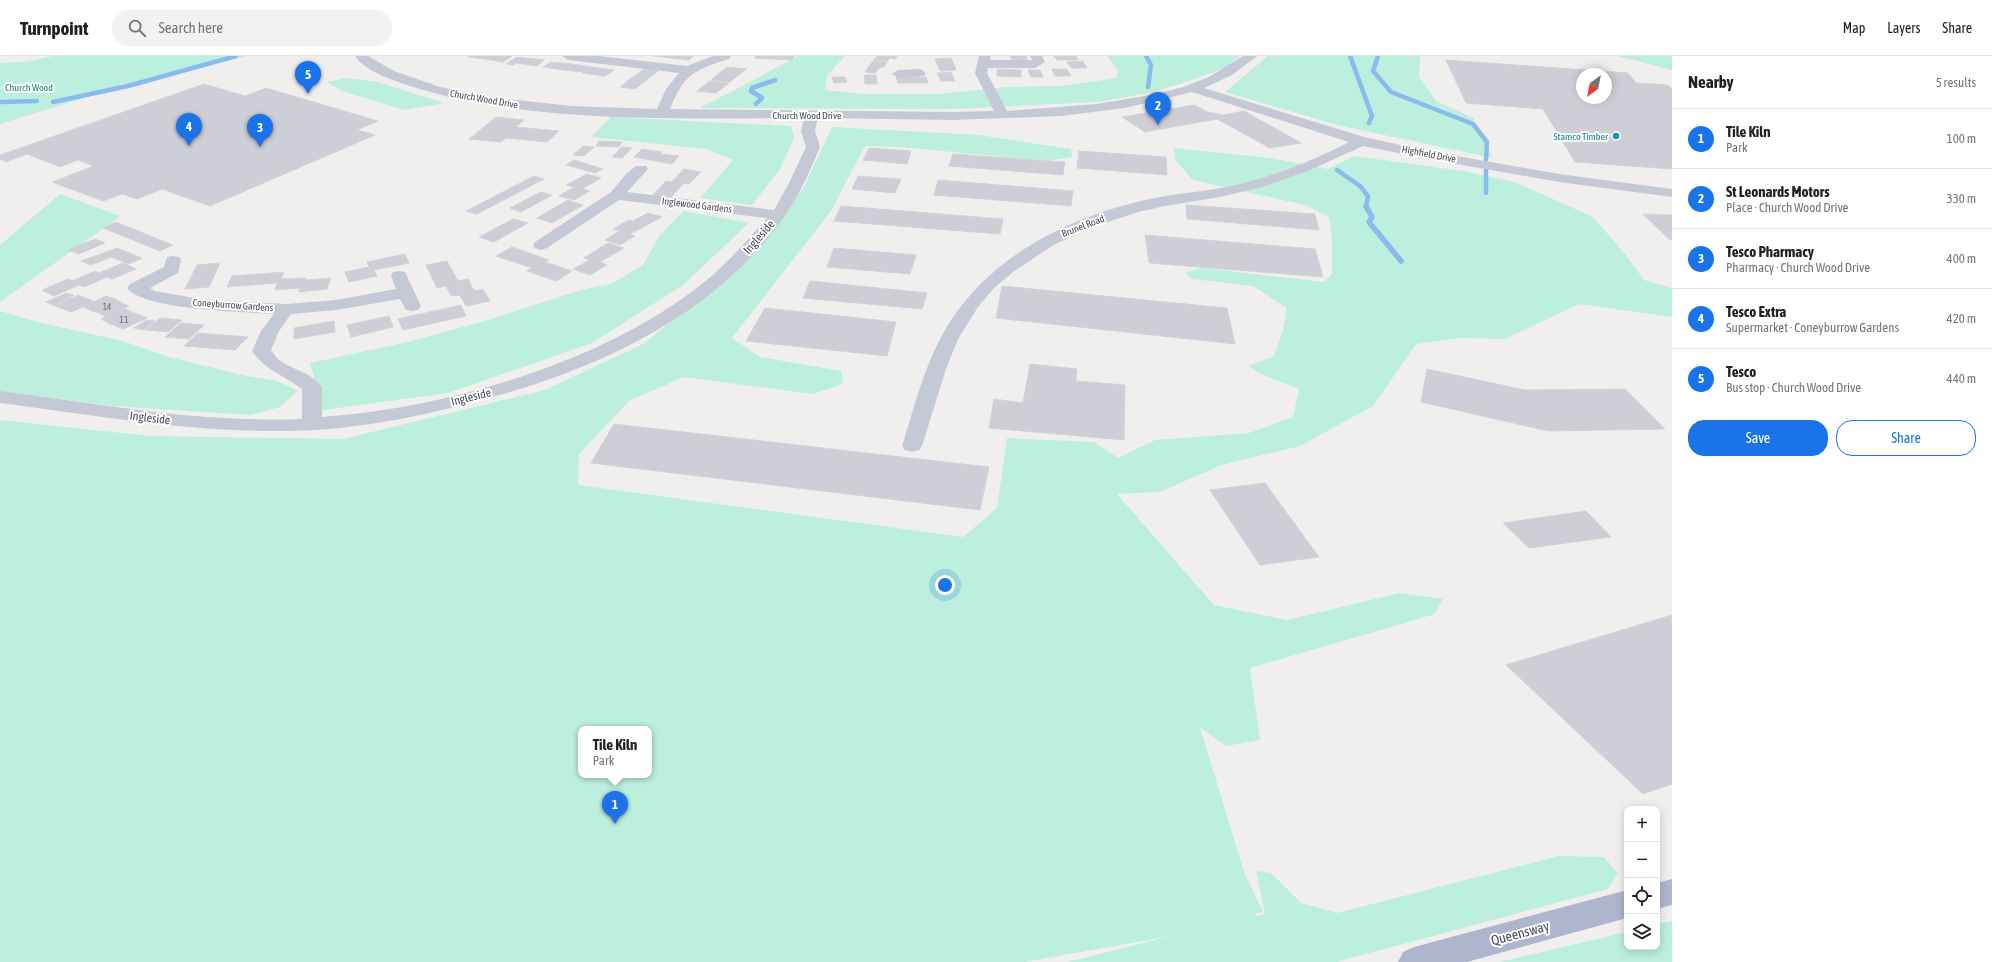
<!DOCTYPE html>
<html lang="en">
<head>
<meta charset="utf-8">
<style>
  :root { --surface:#fff; --page:#f2f2f2; --text:#202124; --muted:#757577; --line:#e0e0e0; --accent:#1a73e8 }
  body { margin:0; font-family:"Asap Condensed",sans-serif; background:var(--page); color:var(--text) }
  .controls { position:absolute; right:12px; bottom:12px; display:grid; overflow:hidden; border-radius:8px; box-shadow:0 2px 10px #0003 }
  .controls button { width:36px; height:36px; display:grid; place-items:center; padding:0; border:0; border-bottom:1px solid var(--line); background:var(--surface); color:var(--text); font:20px sans-serif }
  .compass { position:absolute; left:1576px; top:12px; width:36px; height:36px; border-radius:50%; background:var(--surface); box-shadow:0 2px 10px #0003; rotate:212deg }
  .you { position:absolute; left:945px; top:529px; width:14px; height:14px; margin:-10px; border:3px solid #fff; border-radius:50%; background:#1a73e8; box-shadow:0 0 0 6px #1a73e833 }
  .badge { display:grid; place-items:center; width:26px; height:26px; border-radius:50%; background:var(--accent); color:#fff; font-size:13px; font-weight:700 }
  .pin { position:absolute; translate:-50% -33px; filter:drop-shadow(0 1px 2px #0008) }
  .pin::after { content:''; position:absolute; top:21px; width:14px; height:12px; background:inherit; clip-path:polygon(0 0,100% 0,50% 100%) }
  .popup { position:absolute; left:578px; top:670px; width:74px; height:52px; box-sizing:border-box; display:grid; place-content:center; border-radius:8px; background:var(--surface); filter:drop-shadow(0 1px 3px #0005); font-size:13px; white-space:nowrap; color:var(--muted) }
  .popup b { font-size:15px; color:var(--text) }
  .popup::after { content:''; position:absolute; left:50%; top:100%; margin-left:-8px; border:8px solid transparent; border-top-color:var(--surface) }
  .list { margin:0; padding:0; list-style:none }
  h2 { display:flex; justify-content:space-between; align-items:center; height:52px; margin:0; padding:0 16px; font-size:17px }
  h2 small { font-size:13px; font-weight:400; color:var(--muted) }
  .list li { display:grid; grid-template-columns:26px 1fr auto; gap:12px; align-items:center; box-sizing:border-box; height:60px; padding:0 16px; border-top:1px solid var(--line) }
  .list b { display:block; font-size:15px; white-space:nowrap }
  .list p { margin:0; font-size:13px; white-space:nowrap; color:var(--muted) }
  .list em { font-size:13px; font-style:normal; color:var(--muted) }
  .actions { display:flex; gap:8px; padding:12px 16px }
  .actions a { flex:1; padding:9px 0; border:1px solid var(--accent); border-radius:16px; text-align:center; font-size:14px; color:var(--accent) }
  .actions .main { background:var(--accent); color:#fff }
  .icon { flex:none; width:22px; height:22px; fill:none; stroke:currentColor; stroke-width:2; stroke-linecap:round; stroke-linejoin:round }
  .map { position:relative; flex:none; width:1672px; height:906px; overflow:hidden }
  header { display:flex; align-items:center; gap:24px; box-sizing:border-box; height:56px; padding:0 20px; background:var(--surface); border-bottom:1px solid var(--line) }
  header strong { font-size:19px }
  nav { display:flex; gap:22px; margin-inline-start:auto; font-size:14px }
  .search { width:280px; height:36px; background:var(--page); display:flex; align-items:center; gap:10px; box-sizing:border-box; padding:0 14px; border-radius:16px; color:var(--muted); font-size:15px }
  main { display:flex }
  aside { flex:1; background:var(--surface) }
  .map>svg:first-child { display:block }
  .green { fill:#bcefde; fill-rule:evenodd }
  .lines { fill:none; stroke-linecap:round; stroke-linejoin:round }
  .stream-far1 { stroke:#89bced; stroke-width:4.5 }
  .stream { stroke:#89bced; stroke-width:5.5 }
  .building { fill:#cecfd6; stroke:#d2d2da; fill-rule:evenodd }
  .minor { fill:#c5c9d6; fill-rule:evenodd }
  .major { fill:#aeb5ce; fill-rule:evenodd }
  .culture-dot { fill:#0f9aa8; stroke:#fff; stroke-width:1.5 }
  .labels { text-anchor:middle; dominant-baseline:central; stroke-width:4; stroke-linejoin:round; paint-order:stroke }
  .far-number-label { font-size:9px; fill:#686d7a }
  .far-park-label { font-size:10px; fill:#167e68; stroke:#fff }
  .far-street-label { font-size:10px; fill:#464c5c; stroke:#fff }
  .far-culture-label { font-size:10px; fill:#0d838f; stroke:#fff; text-anchor:end }
  .number-label { font-size:10px; fill:#686d7a }
  .street-label { font-size:12px; fill:#464c5c; stroke:#fff }
  .near-street-label { font-size:14px; fill:#464c5c; stroke:#fff }
</style>
</head>
<body>
<header>
<strong>Turnpoint</strong>
<div class="search"><svg class="icon" aria-label="search" viewBox="0 0 24 24"><circle cx="10" cy="10" r="6"/><path d="M15 15l6 6"/></svg>Search here</div>
<nav><a>Map</a><a>Layers</a><a>Share</a></nav>
</header>
<main>
<div class="map">
<svg width="1672" height="906" viewBox="0 0 1672 906">
  <rect width="100%" height="100%" fill="#f1efee"/>
  <g class="green">
    <path d="M 53,0 L 246,0 L 107,35 L 0,68 L 0,7 L 25,6 Z"/>
    <path d="M 798,0 L 845,0 L 827,20 L 825,34 L 863,38 L 939,38 L 1007,31 L 1062,30 L 1117,22 L 1118,14 L 1107,0 L 1240,0 L 1225,12 L 1180,28 L 1143,38 L 1098,46 L 949,53 L 701,52 L 701,51 C 734,35 766,17 798,0 Z"/>
    <path d="M 1268,0 L 1420,0 L 1419,21 L 1436,45 L 1473,62 L 1493,102 L 1337,69 L 1225,36 Z"/>
    <path d="M 1617,0 L 1672,0 L 1672,14 Z"/>
    <path d="M 346,22 L 378,26 L 444,47 L 404,54 L 342,35 L 327,26 Z"/>
    <path d="M 611,61 L 791,70 L 794,82 L 780,113 L 752,149 L 700,142 L 733,104 L 706,93 L 591,81 Z"/>
    <path d="M 832,71 L 979,79 L 1071,93 L 1072,101 L 1048,105 L 900,91 L 865,90 L 831,155 L 732,282 L 760,301 L 841,315 L 843,328 L 812,338 L 684,321 L 629,345 L 579,398 L 578,429 L 963,481 L 997,452 L 1007,382 L 1094,386 L 1118,402 L 1155,384 L 1249,377 L 1293,361 L 1299,333 L 1259,317 L 1249,310 L 1274,300 L 1283,274 L 1287,252 L 1253,230 L 1192,223 L 1185,217 L 1202,212 L 1324,226 L 1332,218 L 1332,183 L 1329,161 L 1305,149 L 1193,124 L 1175,104 L 1174,92 L 1270,102 L 1328,113 L 1354,100 L 1463,115 L 1515,126 L 1593,161 L 1625,198 L 1644,224 L 1672,232 L 1672,261 L 1579,248 L 1505,283 L 1459,282 L 1416,288 L 1373,350 L 1300,390 L 1221,409 L 1160,436 L 1117,438 L 1214,549 L 1287,564 L 1400,537 L 1443,543 L 1435,558 L 1250,612 L 1260,684 L 1226,690 L 1200,671 L 1244,816 L 1263,856 L 1256,857 L 1257,860 L 1265,858 L 1256,815 L 1271,817 L 1301,847 L 1337,857 L 1559,800 L 1604,801 L 1618,817 L 1608,833 L 1336,906 L 1068,906 L 1171,880 L 1024,906 L 0,906 L 0,364 L 150,380 L 343,383 L 545,334 L 643,288 L 755,198 L 804,131 ZM 581,673 L 649,673 L 649,719 L 581,719 Z"/>
    <path d="M 60,138 L 121,160 L 0,246 L 0,189 Z"/>
    <path d="M 684,155 L 749,167 L 683,229 L 592,287 L 448,337 L 323,354 L 310,307 L 408,286 L 488,264 L 581,234 L 611,228 L 643,209 L 659,180 Z"/>
    <path d="M 0,255 L 37,266 L 123,285 L 169,301 L 246,320 L 277,325 L 298,335 L 280,351 L 251,359 L 113,350 L 0,335 Z"/>
    <path d="M 1672,865 L 1672,906 L 1500,906 L 1627,876 L 1627,891 L 1657,891 L 1657,868 Z"/>
  </g>
  <g class="lines">
    <g class="stream-far1">
      <path d="M 1146,0 L 1151,9 L 1148,31"/>
      <path d="M 1350,0 L 1372,60 L 1369,67"/>
      <path d="M 1378,0 L 1373,15 L 1391,36 L 1473,68 L 1487,86 L 1486,104"/>
      <path d="M 0,46 L 37,45"/>
      <path d="M 53,46 L 128,30 L 236,0"/>
      <path d="M 756,48 L 762,42 L 751,35 L 752,32 L 775,24"/>
      <path d="M 1337,114 L 1360,130 L 1368,140 L 1366,151"/>
      <path d="M 1486,114 L 1486,137"/>
    </g>
    <path class="stream" d="M 1366,150 L 1372,161 L 1369,166 L 1401,205"/>
  </g>
  <g class="building">
    <path d="M 470,0 L 491,0 L 485,3 L 468,1 Z"/>
    <path d="M 491,0 L 512,0 L 503,6 L 485,3 Z"/>
    <path d="M 654,0 L 693,0 L 689,4 Z"/>
    <path d="M 756,0 L 794,0 L 792,4 L 755,2 Z"/>
    <path d="M 877,0 L 897,0 L 895,3 L 889,2 L 888,5 L 874,4 Z"/>
    <path d="M 1010,0 L 1026,0 L 1027,3 L 1012,4 Z"/>
    <path d="M 1054,0 L 1076,0 L 1078,4 L 1057,4 Z"/>
    <path d="M 517,1 L 544,4 L 537,10 L 516,7 L 513,9 L 506,8 Z"/>
    <path d="M 951,2 L 956,14 L 940,15 L 935,3 Z"/>
    <path d="M 1446,4 L 1628,17 L 1636,27 L 1668,29 L 1672,33 L 1672,113 L 1575,106 L 1543,53 L 1466,47 ZM 1582,18 L 1606,18 L 1606,42 L 1582,42 Z"/>
    <path d="M 873,5 L 887,6 L 884,11 L 880,11 L 875,17 L 865,16 Z"/>
    <path d="M 1083,5 L 1087,12 L 1071,12 L 1067,6 Z"/>
    <path d="M 551,6 L 572,8 L 564,14 L 543,11 Z"/>
    <path d="M 572,8 L 592,11 L 584,16 L 564,14 Z"/>
    <path d="M 591,11 L 614,14 L 605,20 L 582,17 Z"/>
    <path d="M 727,11 L 746,13 L 730,26 L 711,24 Z"/>
    <path d="M 644,13 L 658,15 L 648,23 L 633,21 Z"/>
    <path d="M 997,13 L 1021,14 L 1021,21 L 997,20 Z"/>
    <path d="M 1052,13 L 1067,13 L 1071,20 L 1055,20 Z"/>
    <path d="M 1028,14 L 1040,14 L 1043,21 L 1031,21 Z"/>
    <path d="M 951,16 L 955,25 L 941,25 L 937,17 Z"/>
    <path d="M 864,19 L 876,19 L 877,28 L 865,28 Z"/>
    <path d="M 633,21 L 648,23 L 635,33 L 620,31 Z"/>
    <path d="M 832,21 L 845,21 L 847,26 L 834,27 Z"/>
    <path d="M 896,21 L 926,21 L 928,27 L 898,27 Z"/>
    <path d="M 710,25 L 729,27 L 716,37 L 697,35 Z"/>
    <path d="M 204,28 L 245,40 L 266,32 L 378,65 L 357,74 L 375,79 L 210,150 L 162,133 L 137,143 L 122,138 L 103,145 L 52,126 L 94,110 L 78,104 L 60,111 L 27,98 L 6,106 L 0,103 L 0,99 Z"/>
    <path d="M 1194,49 L 1208,56 L 1224,59 L 1244,55 L 1301,87 L 1270,92 L 1217,63 L 1145,76 L 1122,61 Z"/>
    <path d="M 496,61 L 524,64 L 516,71 L 559,75 L 547,86 L 506,82 L 501,86 L 469,83 Z"/>
    <path d="M 599,85 L 622,86 L 619,91 L 596,90 Z"/>
    <path d="M 583,90 L 594,91 L 584,100 L 573,99 Z"/>
    <path d="M 622,91 L 632,92 L 622,102 L 612,101 Z"/>
    <path d="M 869,92 L 911,95 L 907,108 L 863,104 Z"/>
    <path d="M 642,93 L 662,96 L 660,98 L 679,100 L 672,108 L 634,101 Z"/>
    <path d="M 1079,95 L 1166,101 L 1167,119 L 1077,112 Z"/>
    <path d="M 953,98 L 1048,105 L 1065,106 L 1063,119 L 949,110 Z"/>
    <path d="M 574,104 L 603,113 L 595,117 L 566,109 Z"/>
    <path d="M 684,113 L 701,116 L 689,128 L 684,127 L 671,141 L 653,139 L 666,125 L 672,126 Z"/>
    <path d="M 587,118 L 601,122 L 582,133 L 590,135 L 574,144 L 559,140 L 574,131 L 566,129 Z"/>
    <path d="M 534,120 L 544,123 L 477,158 L 466,155 Z"/>
    <path d="M 858,120 L 901,123 L 895,137 L 852,133 Z"/>
    <path d="M 938,124 L 1073,135 L 1071,150 L 934,139 Z"/>
    <path d="M 541,136 L 552,139 L 521,156 L 510,152 Z"/>
    <path d="M 568,144 L 583,149 L 552,167 L 537,162 Z"/>
    <path d="M 1186,149 L 1315,158 L 1319,174 L 1187,163 Z"/>
    <path d="M 841,150 L 1003,163 L 1000,178 L 834,165 Z"/>
    <path d="M 648,157 L 662,161 L 630,178 L 635,180 L 620,189 L 605,184 L 620,175 L 613,173 L 629,164 L 633,165 Z"/>
    <path d="M 1643,158 L 1672,159 L 1672,184 L 1670,184 Z"/>
    <path d="M 513,163 L 528,167 L 494,186 L 479,181 Z"/>
    <path d="M 116,166 L 173,189 L 160,195 L 103,172 Z"/>
    <path d="M 1145,179 L 1315,193 L 1323,221 L 1149,207 Z"/>
    <path d="M 95,183 L 105,187 L 79,198 L 68,194 Z"/>
    <path d="M 608,187 L 624,192 L 600,206 L 607,209 L 590,219 L 573,213 L 590,204 L 584,202 Z"/>
    <path d="M 512,191 L 549,204 L 545,206 L 572,215 L 556,225 L 527,215 L 532,212 L 496,200 Z"/>
    <path d="M 117,192 L 142,202 L 129,208 L 111,201 L 91,209 L 81,205 Z"/>
    <path d="M 834,192 L 916,199 L 910,218 L 827,211 Z"/>
    <path d="M 405,198 L 409,207 L 374,214 L 377,220 L 349,226 L 345,216 L 369,211 L 367,206 Z"/>
    <path d="M 447,205 L 458,225 L 468,223 L 474,235 L 483,233 L 490,245 L 466,250 L 460,239 L 451,240 L 446,230 L 437,232 L 426,209 Z"/>
    <path d="M 123,207 L 136,213 L 112,223 L 107,221 L 84,231 L 79,229 L 54,240 L 42,234 L 68,223 L 72,225 L 95,215 L 99,217 Z"/>
    <path d="M 220,207 L 209,231 L 185,233 L 197,209 Z"/>
    <path d="M 284,216 L 281,223 L 306,222 L 306,224 L 331,222 L 327,233 L 299,236 L 300,232 L 275,234 L 277,227 L 227,231 L 232,220 Z"/>
    <path d="M 810,225 L 927,237 L 922,253 L 803,242 Z"/>
    <path d="M 1002,230 L 1227,252 L 1235,288 L 996,262 Z"/>
    <path d="M 66,237 L 74,239 L 55,250 L 46,246 Z"/>
    <path d="M 78,239 L 86,242 L 63,253 L 55,250 Z"/>
    <path d="M 106,240 L 115,243 L 92,255 L 83,251 Z"/>
    <path d="M 86,242 L 95,246 L 71,256 L 63,253 Z"/>
    <path d="M 115,243 L 122,247 L 99,257 L 92,255 Z"/>
    <path d="M 122,247 L 129,250 L 106,261 L 99,257 Z"/>
    <path d="M 461,249 L 466,260 L 403,274 L 398,263 Z"/>
    <path d="M 124,252 L 132,256 L 108,267 L 101,263 Z"/>
    <path d="M 765,252 L 896,266 L 887,300 L 746,285 Z"/>
    <path d="M 132,256 L 140,259 L 116,270 L 108,267 Z"/>
    <path d="M 140,259 L 147,262 L 123,273 L 116,270 Z"/>
    <path d="M 389,260 L 393,271 L 351,281 L 347,269 Z"/>
    <path d="M 160,262 L 182,264 L 168,276 L 146,274 Z"/>
    <path d="M 146,264 L 155,265 L 144,274 L 134,272 Z"/>
    <path d="M 334,265 L 335,276 L 294,283 L 294,272 Z"/>
    <path d="M 181,267 L 204,269 L 189,283 L 165,281 Z"/>
    <path d="M 198,277 L 248,281 L 235,294 L 184,290 Z"/>
    <path d="M 1030,308 L 1077,313 L 1076,325 L 1125,329 L 1124,384 L 989,372 L 994,343 L 1023,347 Z"/>
    <path d="M 1427,313 L 1525,334 L 1625,333 L 1665,373 L 1548,375 L 1421,346 Z"/>
    <path d="M 614,368 L 989,411 L 980,454 L 591,407 Z"/>
    <path d="M 1265,427 L 1319,501 L 1260,509 L 1210,434 Z"/>
    <path d="M 1586,455 L 1611,481 L 1529,492 L 1503,467 Z"/>
    <path d="M 1672,559 L 1672,728 L 1643,738 L 1506,609 Z"/>
  </g>
  <g class="lines">
    <g class="minor">
      <path d="M 355,0 L 368,0 L 394,15 L 440,31 L 489,41 L 571,50 L 657,53 L 666,33 L 679,17 L 568,4 L 562,0 L 599,0 L 687,10 L 713,0 L 731,0 L 729,3 C 694,14 684,18 670,53 L 953,56 L 994,55 L 975,17 L 979,0 L 991,0 L 990,4 L 1032,4 L 1030,0 L 1042,0 L 1045,6 L 1035,12 L 988,12 L 987,17 L 1007,55 L 1097,48 L 1156,38 L 1183,31 L 1209,21 L 1243,0 L 1257,0 L 1232,19 L 1204,32 L 1364,81 L 1428,95 L 1559,118 L 1672,133 L 1672,141 L 1559,126 L 1428,103 L 1363,90 L 1308,115 L 1262,131 L 1220,141 L 1165,150 L 1138,156 L 1102,168 L 1055,188 L 1013,216 L 994,232 L 978,251 L 958,283 L 946,313 L 922,390 L 919,394 L 912,396 L 905,394 L 902,390 C 915,349 925,306 948,269 C 991,199 1071,160 1150,143 C 1177,137 1204,136 1231,130 C 1272,121 1312,105 1349,86 L 1192,36 L 1125,52 L 1061,60 L 953,64 L 818,62 L 815,75 L 820,91 C 810,115 799,140 784,161 C 711,264 589,317 470,347 C 409,363 346,375 282,375 C 187,376 94,359 0,347 L 0,335 C 101,348 200,367 302,363 L 302,333 C 284,319 266,315 252,295 L 261,275 L 274,258 C 246,256 143,254 127,232 L 130,228 L 164,211 L 167,201 L 173,200 L 179,201 L 181,205 L 178,217 L 150,232 L 155,235 L 200,243 L 286,248 L 336,244 L 396,233 L 391,220 L 393,216 L 399,215 L 405,216 L 421,250 L 418,254 L 412,255 L 406,254 L 400,243 L 336,254 L 291,258 L 279,275 L 271,294 C 273,297 276,301 279,304 C 293,314 311,316 322,331 L 322,361 C 445,353 607,305 703,227 C 727,208 747,185 767,162 L 619,144 L 547,192 L 541,194 L 535,192 L 533,189 L 535,186 L 611,136 L 626,118 L 636,110 L 646,110 L 648,113 L 627,136 L 774,154 L 789,127 L 806,91 L 801,75 L 804,62 C 677,62 533,69 410,30 C 392,24 366,16 355,0 Z"/>
      <path d="M 920,13 L 926,17 L 924,20 L 898,22 L 892,18 L 898,14 Z"/>
    </g>
    <g class="major">
      <path d="M 1672,823 L 1672,849 L 1657,853 L 1657,827 Z"/>
      <path d="M 1627,834 L 1627,862 L 1467,906 L 1398,906 L 1403,896 L 1414,891 Z"/>
    </g>
  </g>
  <circle class="culture-dot" cx="1616" cy="80" r="4"/>
  <g class="labels">
    <g class="far-number-label">
      <text x="107" y="251">14</text>
    </g>
    <g class="far-park-label">
      <text x="29" y="31">Church Wood</text>
    </g>
    <g class="far-street-label">
      <text transform="translate(484 43) rotate(10)">Church Wood Drive</text>
      <text x="807" y="59">Church Wood Drive</text>
      <text transform="translate(1429 98) rotate(11)">Highfield Drive</text>
      <text transform="translate(697 149) rotate(7)">Inglewood Gardens</text>
      <text transform="translate(1083 170) rotate(-21)">Brunel Road</text>
      <text transform="translate(233 249) rotate(4)">Coneyburrow Gardens</text>
    </g>
    <g class="far-culture-label">
      <text x="1608" y="80">Stamco Timber</text>
    </g>
    <g class="number-label">
      <text x="124" y="263">11</text>
    </g>
    <g class="street-label">
      <text transform="translate(759 181) rotate(-49)">Ingleside</text>
      <text transform="translate(471 341) rotate(-14)">Ingleside</text>
      <text transform="translate(150 362) rotate(7)">Ingleside</text>
    </g>
    <g class="near-street-label">
      <text transform="translate(1520 877) rotate(-15)">Queensway</text>
    </g>
  </g>
</svg>
<div class="controls">
<button>+</button>
<button>−</button>
<button><svg class="icon" aria-label="locate" viewBox="0 0 24 24"><circle cx="12" cy="12" r="6"/><path d="M12 2v4M12 18v4M2 12h4M18 12h4"/></svg></button>
<button><svg class="icon" aria-label="layers" viewBox="0 0 24 24"><path d="M12 4l9 5-9 5-9-5zM3 14l9 5 9-5"/></svg></button>
</div>
<svg class="compass" viewBox="-18 -18 36 36"><path d="M0-13l5 13h-10z" fill="#e53935"/><path d="M0 13l5-13h-10z" fill="#757577"/></svg>
<div class="you"></div>
<div class="pin badge" style="left:615px;top:768px">1</div>
<div class="popup"><b>Tile Kiln</b>Park</div>
<div class="pin badge" style="left:1158px;top:69px">2</div>
<div class="pin badge" style="left:260px;top:91px">3</div>
<div class="pin badge" style="left:189px;top:90px">4</div>
<div class="pin badge" style="left:308px;top:38px">5</div>
</div>
<aside>
<h2>Nearby<small>5 results</small></h2>
<ul class="list">
<li><span class="badge">1</span><div><b>Tile Kiln</b><p>Park</p></div><em>100 m</em></li>
<li><span class="badge">2</span><div><b>St Leonards Motors</b><p>Place · Church Wood Drive</p></div><em>330 m</em></li>
<li><span class="badge">3</span><div><b>Tesco Pharmacy</b><p>Pharmacy · Church Wood Drive</p></div><em>400 m</em></li>
<li><span class="badge">4</span><div><b>Tesco Extra</b><p>Supermarket · Coneyburrow Gardens</p></div><em>420 m</em></li>
<li><span class="badge">5</span><div><b>Tesco</b><p>Bus stop · Church Wood Drive</p></div><em>440 m</em></li>
</ul>
<div class="actions"><a class="main">Save</a><a>Share</a></div>
</aside>
</main>
</body>
</html>
